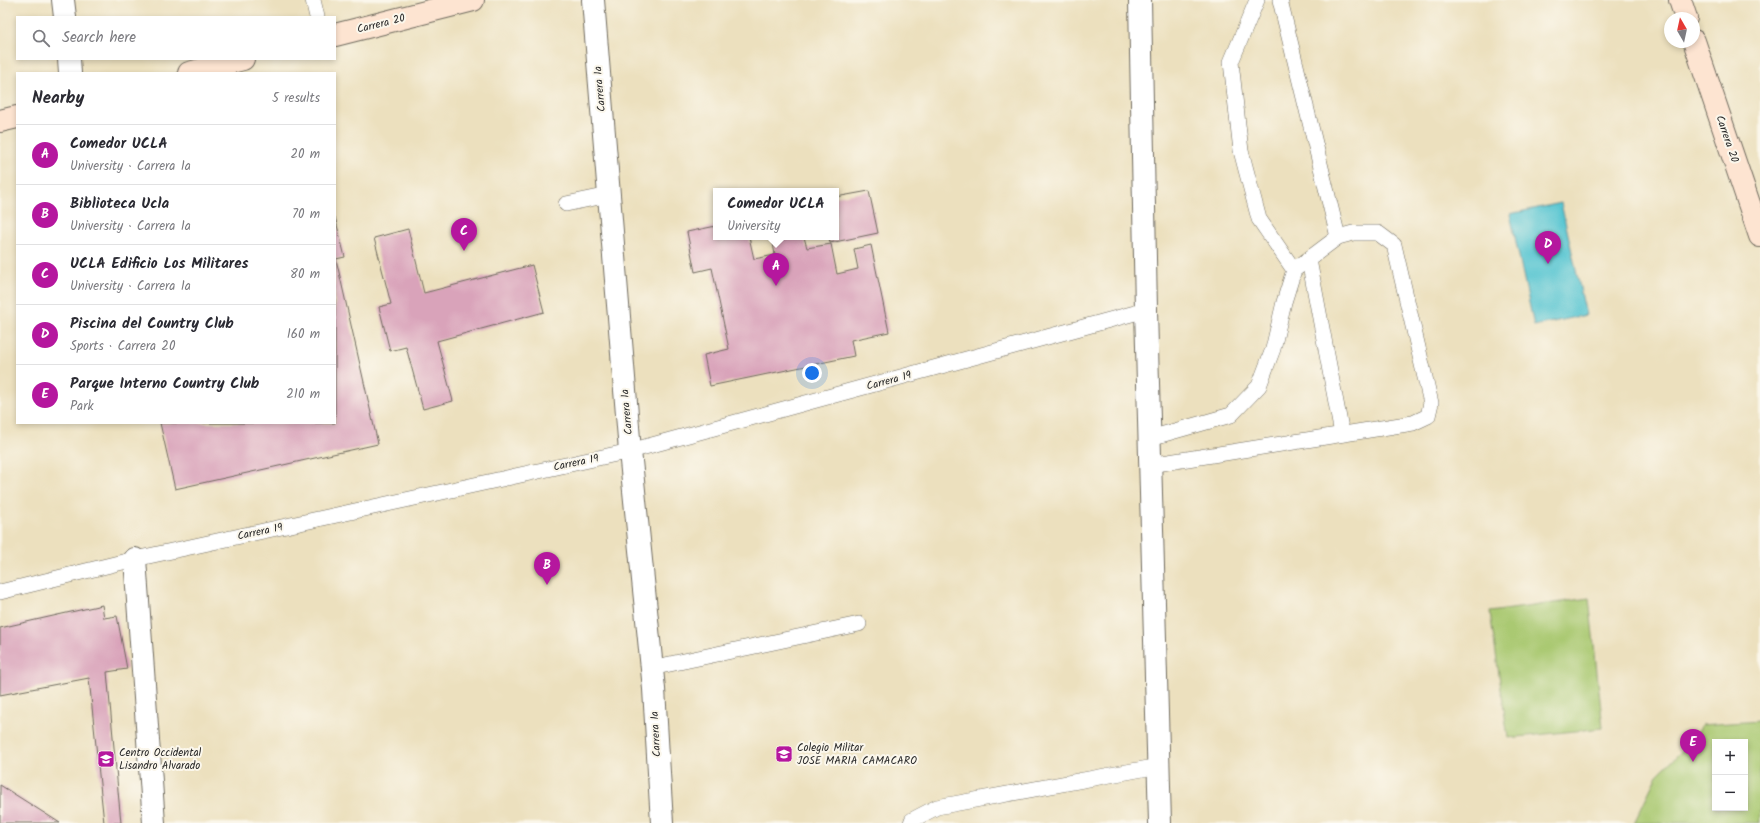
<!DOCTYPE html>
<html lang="en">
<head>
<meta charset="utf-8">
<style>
  :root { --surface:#fff; --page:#f2f2f3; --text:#2b2b33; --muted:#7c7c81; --line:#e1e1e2; --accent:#b5179e }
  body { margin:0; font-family:Kalam,sans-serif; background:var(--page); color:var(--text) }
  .controls { position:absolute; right:12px; bottom:12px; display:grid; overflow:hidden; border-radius:0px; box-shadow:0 2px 6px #0003 }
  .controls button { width:36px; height:36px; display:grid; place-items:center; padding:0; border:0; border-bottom:1px solid var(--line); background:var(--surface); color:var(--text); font:20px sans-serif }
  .compass { position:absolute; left:1664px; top:12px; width:36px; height:36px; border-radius:50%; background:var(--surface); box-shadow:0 2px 6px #0003; rotate:351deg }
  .you { position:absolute; left:812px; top:373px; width:14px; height:14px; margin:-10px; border:3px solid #fff; border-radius:50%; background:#1a73e8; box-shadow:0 0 0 6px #1a73e833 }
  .badge { display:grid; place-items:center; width:26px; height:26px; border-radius:50%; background:var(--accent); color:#fff; font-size:13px; font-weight:700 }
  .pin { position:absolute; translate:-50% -33px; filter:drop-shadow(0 1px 2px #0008) }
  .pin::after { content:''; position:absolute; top:21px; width:14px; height:12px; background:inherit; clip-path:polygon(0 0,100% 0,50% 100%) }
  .popup { position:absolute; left:713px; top:188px; width:126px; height:52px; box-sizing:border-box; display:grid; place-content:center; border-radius:0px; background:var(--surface); filter:drop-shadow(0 1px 3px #0005); font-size:13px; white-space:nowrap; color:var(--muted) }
  .popup b { font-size:15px; color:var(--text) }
  .popup::after { content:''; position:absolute; left:50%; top:100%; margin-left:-8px; border:8px solid transparent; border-top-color:var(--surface) }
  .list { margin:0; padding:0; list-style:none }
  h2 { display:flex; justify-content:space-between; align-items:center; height:52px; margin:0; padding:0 16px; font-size:17px }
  h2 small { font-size:13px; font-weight:400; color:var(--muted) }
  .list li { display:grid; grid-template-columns:26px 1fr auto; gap:12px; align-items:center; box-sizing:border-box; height:60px; padding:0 16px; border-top:1px solid var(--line) }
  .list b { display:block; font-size:15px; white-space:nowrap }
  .list p { margin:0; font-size:13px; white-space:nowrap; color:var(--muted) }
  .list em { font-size:13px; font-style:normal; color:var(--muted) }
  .icon { flex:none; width:22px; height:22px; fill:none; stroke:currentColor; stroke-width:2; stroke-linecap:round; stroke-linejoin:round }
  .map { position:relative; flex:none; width:1760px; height:823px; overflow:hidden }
  .search { position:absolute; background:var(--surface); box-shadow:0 2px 6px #0003; left:16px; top:16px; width:320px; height:44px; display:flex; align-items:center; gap:10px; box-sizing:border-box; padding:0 14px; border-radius:0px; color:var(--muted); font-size:15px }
  .panel { position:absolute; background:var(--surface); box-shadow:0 2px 6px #0003; left:16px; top:72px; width:320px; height:352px; border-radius:0px }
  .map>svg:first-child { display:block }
  .green { fill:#aac972; stroke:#6a7a4e; fill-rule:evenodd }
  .water { fill:#5ac6d2; stroke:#42787e }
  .building { fill:#d9a3ba }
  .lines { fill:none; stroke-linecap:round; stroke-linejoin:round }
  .lane-casing { stroke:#6f6a5e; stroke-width:16 }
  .street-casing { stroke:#6f6a5e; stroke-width:24 }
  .secondary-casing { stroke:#6f6a5e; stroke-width:24 }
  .lane { stroke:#fff; stroke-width:15 }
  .street { stroke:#fff; stroke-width:22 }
  .secondary { stroke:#fde4d1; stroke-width:22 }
  .labels { text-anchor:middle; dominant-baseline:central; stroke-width:4; stroke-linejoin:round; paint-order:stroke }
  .street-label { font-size:11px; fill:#2b2b2b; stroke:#fbf7ec }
  .poi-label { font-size:11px; fill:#2b2b2b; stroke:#fbf7ec; text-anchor:start }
</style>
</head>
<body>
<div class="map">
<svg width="1760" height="823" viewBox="0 0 1760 823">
  <rect width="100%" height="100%" fill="#fbf7ec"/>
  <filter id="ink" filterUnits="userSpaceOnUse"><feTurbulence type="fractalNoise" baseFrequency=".025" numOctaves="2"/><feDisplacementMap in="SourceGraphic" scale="8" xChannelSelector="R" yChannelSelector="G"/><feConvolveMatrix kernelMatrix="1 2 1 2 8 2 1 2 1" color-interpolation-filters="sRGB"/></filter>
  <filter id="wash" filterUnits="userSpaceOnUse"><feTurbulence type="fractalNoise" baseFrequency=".012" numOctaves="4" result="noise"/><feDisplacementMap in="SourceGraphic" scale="16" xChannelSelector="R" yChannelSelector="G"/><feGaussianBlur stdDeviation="0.9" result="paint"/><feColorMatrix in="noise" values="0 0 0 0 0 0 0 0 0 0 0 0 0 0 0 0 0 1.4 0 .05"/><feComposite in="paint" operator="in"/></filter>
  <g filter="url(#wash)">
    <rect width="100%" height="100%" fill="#ece0be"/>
    <g class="green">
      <path d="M 1589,598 L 1603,728 L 1508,738 L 1490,612 Z"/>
      <path d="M 1760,721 L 1760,823 L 1634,823 L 1657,775 L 1685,748 L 1701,725 ZM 1715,742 L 1745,742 L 1745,808 L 1715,808 Z"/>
    </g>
    <path class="water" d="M 1561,203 L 1586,315 L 1534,326 L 1510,214 Z"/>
    <g id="blocks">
      <g class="building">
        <path d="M 869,191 L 878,233 L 830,243 L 829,237 L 836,237 L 836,197 Z"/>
        <path d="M 335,217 L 345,257 L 336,259 L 378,444 L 175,489 L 160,423 L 335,423 Z"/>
        <path d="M 716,226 L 716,237 L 749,237 L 754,259 L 775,255 L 772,237 L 804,237 L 807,248 L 831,244 L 837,274 L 858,269 L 854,249 L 871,245 L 889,332 L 851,340 L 854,356 L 710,386 L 704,355 L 729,349 L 712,268 L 695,272 L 687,232 Z"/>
        <path d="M 408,229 L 424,293 L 532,265 L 544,312 L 437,341 L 453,401 L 423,409 L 406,347 L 390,351 L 379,307 L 391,304 L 374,238 Z"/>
        <path d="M 102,605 L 104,618 L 117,616 L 127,669 L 107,672 L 121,823 L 104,823 L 89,678 L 0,695 L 0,628 Z"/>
        <path d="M 0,785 L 60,823 L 0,823 Z"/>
      </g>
    </g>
  </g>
  <g filter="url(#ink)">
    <use href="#blocks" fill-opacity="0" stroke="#6f6a5e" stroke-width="1"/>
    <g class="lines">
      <g class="lane-casing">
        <g id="lane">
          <path d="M 313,0 L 317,17"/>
          <path d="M 1257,0 L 1231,62 L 1241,151 L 1259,219 L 1294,270"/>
          <path d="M 1280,0 L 1338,237"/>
          <path d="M 566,204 L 609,195"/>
          <path d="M 1309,260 L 1342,434"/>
          <path d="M 1150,438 L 1231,415 L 1259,386 L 1273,349 L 1284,302 L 1294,270 L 1338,237 L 1353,233 L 1378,233 L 1394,245 L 1431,403 L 1428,416 L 1413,423 L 1150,465"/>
          <path d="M 0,592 L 135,559 L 630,451 L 1146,310"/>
          <path d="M 651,668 L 859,624"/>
          <path d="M 911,823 L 912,820 L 937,807 L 1159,766"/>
        </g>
      </g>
      <g class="street-casing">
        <g id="street">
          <path d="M 63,0 L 65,17"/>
          <path d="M 593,0 L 630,451 L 654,689 L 662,823"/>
          <path d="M 1140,0 L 1146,310 L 1160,823"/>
          <path d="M 69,59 L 70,73"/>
          <path d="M 135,559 L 154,823"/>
        </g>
      </g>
      <g class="secondary-casing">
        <g id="secondary">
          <path d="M 1680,0 L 1686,18"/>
          <path d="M 335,35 L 473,0"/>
          <path d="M 1694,41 L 1760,236"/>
          <path d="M 189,73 L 243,59"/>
          <path d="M 0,121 L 17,117"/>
        </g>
      </g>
      <use href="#lane" class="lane"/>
      <use href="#street" class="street"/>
      <use href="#secondary" class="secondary"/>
    </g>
  </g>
  <defs>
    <g id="school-square" transform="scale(0.9)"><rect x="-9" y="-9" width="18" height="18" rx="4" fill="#b5179e" stroke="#fbf7ec"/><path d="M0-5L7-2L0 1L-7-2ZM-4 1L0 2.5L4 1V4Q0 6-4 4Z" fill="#fff"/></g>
    <g id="university-square" transform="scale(0.9)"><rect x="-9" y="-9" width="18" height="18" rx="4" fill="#b5179e" stroke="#fbf7ec"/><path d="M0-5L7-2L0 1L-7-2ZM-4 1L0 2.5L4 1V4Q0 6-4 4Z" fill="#fff"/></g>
  </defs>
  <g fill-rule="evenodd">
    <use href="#school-square" x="784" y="754"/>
    <use href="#university-square" x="106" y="759"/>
  </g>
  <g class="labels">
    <g class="street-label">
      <text transform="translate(381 24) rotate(-14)">Carrera 20</text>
      <text transform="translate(600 89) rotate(-95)">Carrera 1a</text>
      <text transform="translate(1727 139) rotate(71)">Carrera 20</text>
      <text transform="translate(889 381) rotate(-15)">Carrera 19</text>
      <text transform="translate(627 412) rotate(-95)">Carrera 1a</text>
      <text transform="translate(576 463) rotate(-12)">Carrera 19</text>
      <text transform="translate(260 532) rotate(-12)">Carrera 19</text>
      <text transform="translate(656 734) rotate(-93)">Carrera 1a</text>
    </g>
    <g class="poi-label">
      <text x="797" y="748">Colegio Militar<tspan x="797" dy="13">JOSE MARIA CAMACARO</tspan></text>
      <text x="119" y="753">Centro Occidental<tspan x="119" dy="13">Lisandro Alvarado</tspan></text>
    </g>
  </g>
</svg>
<div class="controls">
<button>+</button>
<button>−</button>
</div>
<svg class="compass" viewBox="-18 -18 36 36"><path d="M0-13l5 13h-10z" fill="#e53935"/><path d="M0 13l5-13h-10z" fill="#7c7c81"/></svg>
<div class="you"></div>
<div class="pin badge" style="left:776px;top:286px">A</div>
<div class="popup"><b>Comedor UCLA</b>University</div>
<div class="pin badge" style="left:547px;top:585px">B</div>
<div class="pin badge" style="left:464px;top:251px">C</div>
<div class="pin badge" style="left:1548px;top:264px">D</div>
<div class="pin badge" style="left:1693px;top:762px">E</div>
<div class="search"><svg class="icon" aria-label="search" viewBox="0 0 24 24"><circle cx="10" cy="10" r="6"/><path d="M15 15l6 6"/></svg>Search here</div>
<section class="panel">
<h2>Nearby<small>5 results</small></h2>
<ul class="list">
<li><span class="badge">A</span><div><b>Comedor UCLA</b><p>University · Carrera 1a</p></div><em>20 m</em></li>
<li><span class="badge">B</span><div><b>Biblioteca Ucla</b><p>University · Carrera 1a</p></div><em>70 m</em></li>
<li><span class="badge">C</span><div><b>UCLA Edificio Los Militares</b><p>University · Carrera 1a</p></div><em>80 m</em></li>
<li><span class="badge">D</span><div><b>Piscina del Country Club</b><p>Sports · Carrera 20</p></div><em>160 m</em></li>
<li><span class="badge">E</span><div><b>Parque Interno Country Club</b><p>Park</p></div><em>210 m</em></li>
</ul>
</section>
</div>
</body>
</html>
